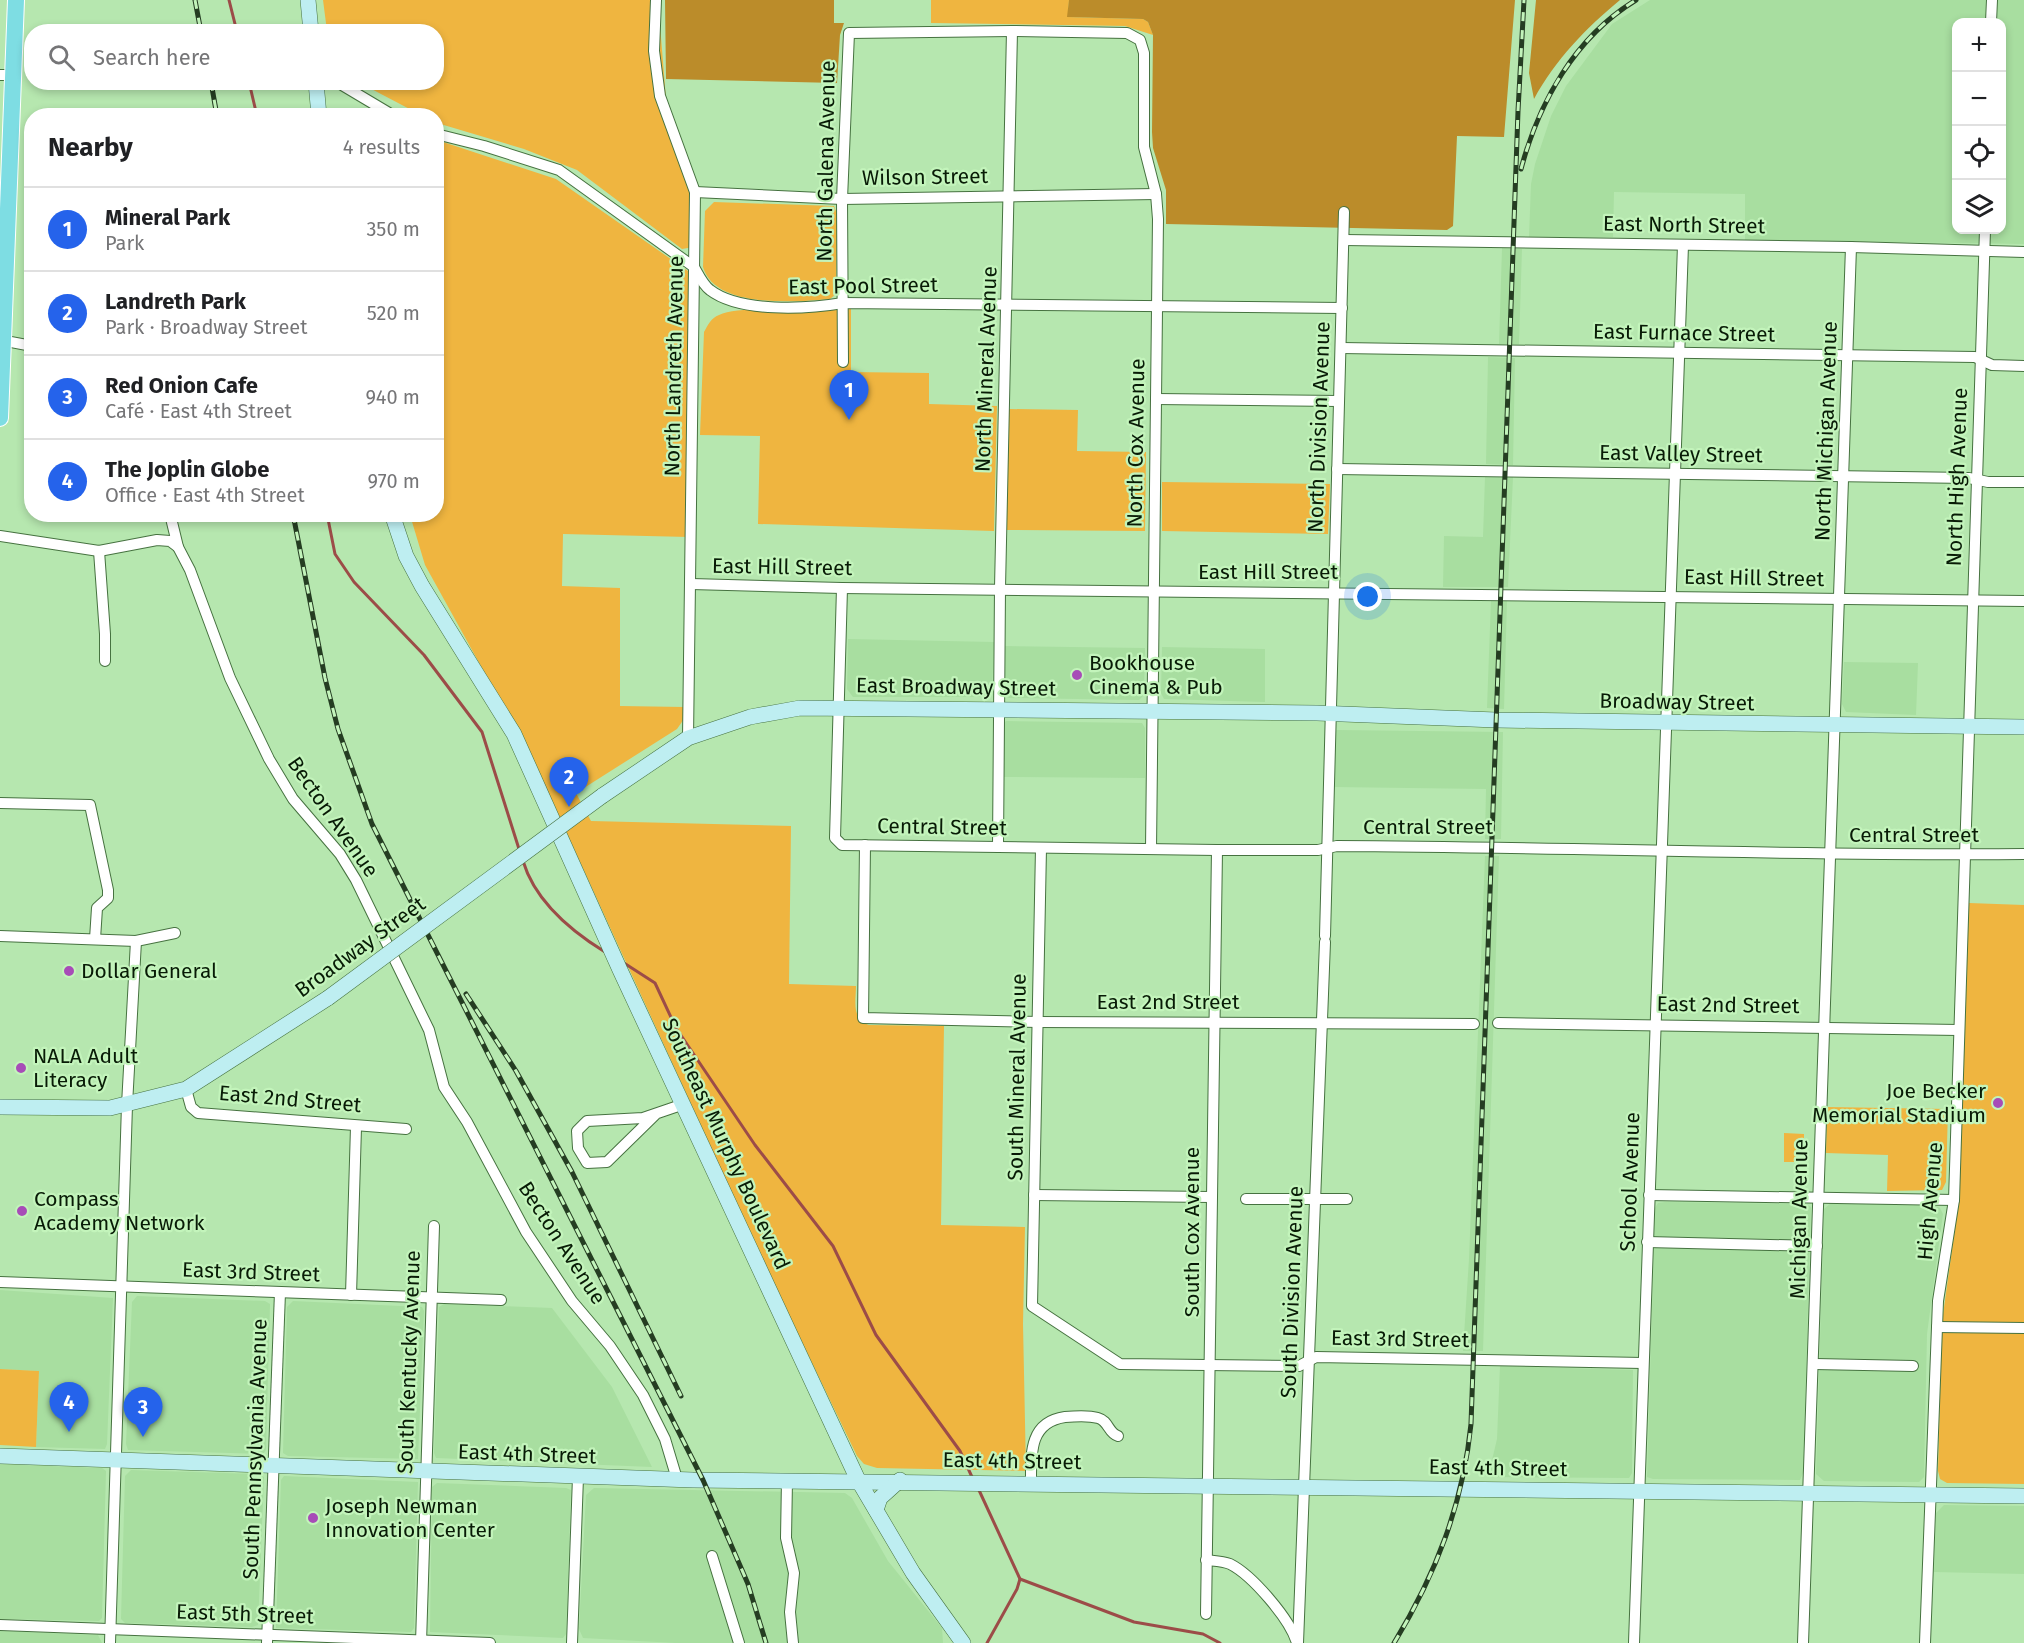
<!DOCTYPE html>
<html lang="en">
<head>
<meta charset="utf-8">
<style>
  :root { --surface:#fff; --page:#f2f2f2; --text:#202124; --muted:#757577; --line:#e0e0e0; --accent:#2563eb }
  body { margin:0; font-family:"Fira Sans",sans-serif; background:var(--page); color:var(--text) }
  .controls { position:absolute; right:18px; top:18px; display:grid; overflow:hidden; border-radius:12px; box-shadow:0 3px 9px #0003 }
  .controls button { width:54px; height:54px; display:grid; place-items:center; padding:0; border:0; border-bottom:2px solid var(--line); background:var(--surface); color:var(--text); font:30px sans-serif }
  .you { position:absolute; left:1368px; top:597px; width:21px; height:21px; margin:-15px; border:4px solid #fff; border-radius:50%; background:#1a73e8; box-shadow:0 0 0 9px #1a73e833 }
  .badge { display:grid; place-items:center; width:39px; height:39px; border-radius:50%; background:var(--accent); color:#fff; font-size:20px; font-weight:700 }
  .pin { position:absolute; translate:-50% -50px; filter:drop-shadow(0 2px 3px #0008) }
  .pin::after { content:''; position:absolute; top:32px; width:21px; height:18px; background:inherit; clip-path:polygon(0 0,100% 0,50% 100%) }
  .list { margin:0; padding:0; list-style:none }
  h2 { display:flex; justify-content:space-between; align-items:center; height:78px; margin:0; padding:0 24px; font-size:26px }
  h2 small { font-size:20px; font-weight:400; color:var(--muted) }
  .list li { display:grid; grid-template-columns:39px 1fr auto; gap:18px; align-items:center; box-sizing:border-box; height:84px; padding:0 24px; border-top:2px solid var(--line) }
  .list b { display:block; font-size:22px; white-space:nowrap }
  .list p { margin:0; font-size:20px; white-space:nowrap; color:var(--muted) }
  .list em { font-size:20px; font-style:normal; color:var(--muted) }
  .icon { flex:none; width:33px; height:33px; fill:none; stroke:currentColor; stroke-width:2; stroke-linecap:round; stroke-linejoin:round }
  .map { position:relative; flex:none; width:2024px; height:1643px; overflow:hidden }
  .search { position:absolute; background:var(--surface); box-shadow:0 3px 9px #0003; left:24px; top:24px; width:420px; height:66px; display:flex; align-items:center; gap:15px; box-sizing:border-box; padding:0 21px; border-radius:24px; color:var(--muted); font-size:22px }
  .panel { position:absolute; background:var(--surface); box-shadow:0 3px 9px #0003; left:24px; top:108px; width:420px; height:414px; border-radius:24px }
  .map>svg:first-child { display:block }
  .built { fill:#a8dea0; fill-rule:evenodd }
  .green { fill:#efb540 }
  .forest { fill:#bb8c2a }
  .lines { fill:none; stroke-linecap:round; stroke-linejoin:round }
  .stream { stroke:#9c4c48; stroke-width:3 }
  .street-casing { stroke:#467240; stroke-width:12 }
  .secondary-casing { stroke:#467240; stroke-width:16 }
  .primary-casing { stroke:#fff; stroke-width:18 }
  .street { stroke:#fff; stroke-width:10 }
  .secondary { stroke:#beeef1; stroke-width:15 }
  .primary { stroke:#7edde3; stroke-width:16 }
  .rail-casing { stroke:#253d22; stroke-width:5 }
  .rail { stroke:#c3f4bb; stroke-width:3; stroke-dasharray:9; stroke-linecap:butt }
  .secondary-bridge-casing { stroke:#467240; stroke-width:16; stroke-linecap:butt }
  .secondary-bridge { stroke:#beeef1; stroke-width:15 }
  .poi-dot { fill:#a74cb7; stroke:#c3f4bb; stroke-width:2 }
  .labels { text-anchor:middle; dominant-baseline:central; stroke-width:4.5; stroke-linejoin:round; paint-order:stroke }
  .street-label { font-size:21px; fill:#081b06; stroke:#c3f4bb }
  .poi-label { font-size:21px; fill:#081b06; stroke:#c3f4bb; text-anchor:start }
</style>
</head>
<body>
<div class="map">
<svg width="2024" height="1643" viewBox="0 0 2024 1643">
  <rect width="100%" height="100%" fill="#b6e7af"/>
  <g class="built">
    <path d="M 1650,0 L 2024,0 L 2024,244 L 1745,240 L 1745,194 L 1614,192 L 1613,237 L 1529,237 L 1531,184 L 1535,164 L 1551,116 L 1566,86 L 1612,24 ZM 1956,22 L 2002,22 L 2002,230 L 1956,230 Z"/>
    <path d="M 1502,248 L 1522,249 L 1519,344 L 1499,344 Z"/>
    <path d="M 1488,357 L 1515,358 L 1513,465 L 1486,464 Z"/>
    <path d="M 1485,477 L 1513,477 L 1508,587 L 1443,587 L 1444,536 L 1483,537 Z"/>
    <path d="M 1491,600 L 1507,601 L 1504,709 L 1487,708 Z"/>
    <path d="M 848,639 L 994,642 L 992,692 L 986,697 L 853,697 L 847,689 Z"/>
    <path d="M 1004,646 L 1145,648 L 1144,695 L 1139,700 L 1009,698 L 1004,695 Z"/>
    <path d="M 1162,647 L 1265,649 L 1265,702 L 1164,699 L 1161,693 Z"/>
    <path d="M 1844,662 L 1918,663 L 1916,715 L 1846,712 L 1842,704 Z"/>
    <path d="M 1006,721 L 1142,723 L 1145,728 L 1145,778 L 1003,777 L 1003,724 Z"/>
    <path d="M 1337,730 L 1503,732 L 1501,839 L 1485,839 L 1486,789 L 1333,787 L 1334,731 Z"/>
    <path d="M 1485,856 L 1499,856 L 1483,1351 L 1463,1351 L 1469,1259 Z"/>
    <path d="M 1665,1202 L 1806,1204 L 1811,1207 L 1803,1473 L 1800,1480 L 1653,1479 L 1647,1477 L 1655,1208 L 1658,1203 Z"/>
    <path d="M 1831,1203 L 1933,1205 L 1940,1208 L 1943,1214 L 1927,1334 L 1924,1477 L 1919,1482 L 1824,1481 L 1816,1474 L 1824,1209 Z"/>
    <path d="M 0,1290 L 113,1298 L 107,1444 L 105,1449 L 36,1447 L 39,1371 L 0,1369 Z"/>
    <path d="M 137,1296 L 265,1301 L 270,1304 L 266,1450 L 263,1454 L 128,1450 L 126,1444 L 132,1302 Z"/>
    <path d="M 293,1301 L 422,1307 L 424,1311 L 418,1459 L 288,1456 L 283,1453 L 287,1307 Z"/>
    <path d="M 444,1304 L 552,1308 L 612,1387 L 652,1467 L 436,1458 L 434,1453 L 439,1307 Z"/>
    <path d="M 1500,1366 L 1633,1370 L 1632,1473 L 1629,1478 L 1488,1477 L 1497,1439 Z"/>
    <path d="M 0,1464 L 102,1468 L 106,1471 L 102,1618 L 99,1621 L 0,1619 Z"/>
    <path d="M 131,1470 L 258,1474 L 264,1477 L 258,1625 L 252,1627 L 125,1623 L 121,1619 L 125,1476 Z"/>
    <path d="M 284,1476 L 418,1482 L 414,1628 L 411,1632 L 276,1628 L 281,1480 Z"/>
    <path d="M 437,1483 L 566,1488 L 571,1490 L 566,1634 L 563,1638 L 430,1632 L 432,1487 Z"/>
    <path d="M 594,1488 L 845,1493 L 852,1498 L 888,1561 L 942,1628 L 943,1643 L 676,1643 L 583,1638 L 579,1629 L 586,1495 Z"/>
    <path d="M 1944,1505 L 2024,1506 L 2024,1574 L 1934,1572 L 1936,1513 Z"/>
    <path d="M 0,1631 L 98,1635 L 102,1643 L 0,1643 Z"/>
  </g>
  <g class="green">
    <path d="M 323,0 L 658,0 L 666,99 L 689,167 L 694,247 L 682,249 L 577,170 L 524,149 L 437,123 L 436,116 L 421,115 L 360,83 L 436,82 L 436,32 L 327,31 Z"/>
    <path d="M 931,0 L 1069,0 L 1068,17 L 1143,19 L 1148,22 L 1153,35 L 1125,26 L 931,23 Z"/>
    <path d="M 437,140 L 556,179 L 688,271 L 689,537 L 563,534 L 562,586 L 620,588 L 620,706 L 685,707 L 684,719 L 677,729 L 576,793 L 591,821 L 791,826 L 789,984 L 856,986 C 856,1001 851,1019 869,1025 L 944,1026 L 941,1225 L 1025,1227 L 1023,1324 L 1026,1471 L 877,1468 L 864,1464 L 857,1456 L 770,1276 L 535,764 L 425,565 L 410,515 L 436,514 Z"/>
    <path d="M 714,202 L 834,206 L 837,214 L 836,294 L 830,299 C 796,302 715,309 703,267 L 705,211 Z"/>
    <path d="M 851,309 L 851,372 L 929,373 L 929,404 L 997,406 L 994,531 L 758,524 L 760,436 L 700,435 L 704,332 C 708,325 711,318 719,315 C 742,304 819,313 851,309 Z"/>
    <path d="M 1009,409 L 1078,410 L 1077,451 L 1146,452 L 1145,531 L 1005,530 Z"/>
    <path d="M 1162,482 L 1330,484 L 1328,534 L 1162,531 Z"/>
    <path d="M 1969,903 L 2024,905 L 2024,1484 L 1947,1483 L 1940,1479 L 1938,1471 L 1942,1322 L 1959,1199 Z"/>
    <path d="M 1827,1107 L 1948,1109 L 1946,1182 L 1942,1190 L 1887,1191 L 1888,1155 L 1826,1153 Z"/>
    <path d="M 1784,1133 L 1804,1134 L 1804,1162 L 1784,1162 Z"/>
    <path d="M 0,1369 L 39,1371 L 36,1447 L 0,1445 Z"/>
  </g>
  <g class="forest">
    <path d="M 665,0 L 834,0 L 834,23 L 844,23 L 840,35 L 837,83 L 666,79 Z"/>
    <path d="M 1069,0 L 1515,0 L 1504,137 L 1457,136 L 1453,226 L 1447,230 L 1166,224 L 1166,190 L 1153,148 L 1152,132 L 1153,35 L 1148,22 L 1143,19 L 1067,17 Z"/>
    <path d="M 1536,0 L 1620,0 C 1585,29 1556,59 1534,99 L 1529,73 Z"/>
  </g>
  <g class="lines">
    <g class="stream">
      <path d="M 229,0 L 237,32"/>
      <path d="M 249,82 L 257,116"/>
      <path d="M 327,514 L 335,554 L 354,582 L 424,655 L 482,732 L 519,849"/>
      <path d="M 523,861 C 535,901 571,931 605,952"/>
      <path d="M 624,963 L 655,983 L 676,1028 L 755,1145 L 833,1246 L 876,1335 L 960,1451 L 972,1477"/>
      <path d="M 978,1488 L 1020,1579 L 1017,1589 L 987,1643"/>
      <path d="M 1020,1579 L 1134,1622 L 1203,1634 L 1220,1643"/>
    </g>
    <g class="street-casing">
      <g id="street">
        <path d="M 656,0 L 654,51 L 660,96 L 695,192 L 688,738"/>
        <path d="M 1991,22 L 1992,0"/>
        <path d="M 0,75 L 13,75"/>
        <path d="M 337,82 L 394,116"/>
        <path d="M 436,134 L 484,146 L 559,170 L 694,267 C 698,274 703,285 710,290 C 740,313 807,309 843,303 L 1342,308"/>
        <path d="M 695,192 L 842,199 L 1156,194"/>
        <path d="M 1344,240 L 1851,247 L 2024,252"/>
        <path d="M 0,340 L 32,346"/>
        <path d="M 1341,348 L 1975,357 L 1992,365 L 2024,366"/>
        <path d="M 843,362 L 842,199 L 849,33 L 1012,31 L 1127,33 L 1140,40 L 1144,53 L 1144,147 L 1156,194 L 1158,219 L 1151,849"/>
        <path d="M 1156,399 L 1339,401"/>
        <path d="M 1337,469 L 1969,478 L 1988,482 L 2024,482"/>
        <path d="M 170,514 L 178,547"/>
        <path d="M 0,536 L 99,551 L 157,540 L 170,541 L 178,547 L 190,570 L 230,678 L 269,759 L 293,799 L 340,854 L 356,880 L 429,1030 L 444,1087 L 467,1122 L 526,1232 L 572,1301 L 610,1346 L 643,1395 L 665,1439 L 677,1479"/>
        <path d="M 99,551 L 105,634 L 105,661"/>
        <path d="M 691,584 L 842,588 L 2024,601"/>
        <path d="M 842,588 L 835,838 L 842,845 L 1217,850 L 1318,850 L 1337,846 C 1566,847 1795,856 2024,854"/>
        <path d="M 0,803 L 90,805 L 108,890 L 108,898 L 97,908 L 95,939"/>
        <path d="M 865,845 L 863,1018 L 1038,1022 L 1474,1024"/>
        <path d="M 998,847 L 1000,588 L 1012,31"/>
        <path d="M 1041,848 L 1032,1306 L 1120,1364 L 1299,1366 L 1316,1357 L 1643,1363"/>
        <path d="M 0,936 L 136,941 L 175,933"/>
        <path d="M 1325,936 L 1344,212"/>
        <path d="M 1498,1023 L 1959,1030"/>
        <path d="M 186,1089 L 191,1107 L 198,1113 L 406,1129"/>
        <path d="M 655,1115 L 607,1162 L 587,1163 L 578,1148 L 577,1131 L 587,1121 L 643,1118 L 684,1104"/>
        <path d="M 1034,1195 L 1211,1197"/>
        <path d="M 1649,1195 L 1954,1200"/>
        <path d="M 1246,1199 L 1347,1199"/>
        <path d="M 1647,1242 L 1817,1246"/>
        <path d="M 0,1282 L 501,1300"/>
        <path d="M 351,1295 L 356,1127"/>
        <path d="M 1937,1327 L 2024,1328"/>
        <path d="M 1815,1364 L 1913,1366"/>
        <path d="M 787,1480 L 786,1538 L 794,1573 L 790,1612 L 793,1643"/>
        <path d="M 1031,1483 C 1031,1454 1029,1422 1065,1417 C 1076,1416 1088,1415 1098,1418 C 1109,1421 1108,1433 1118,1436"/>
        <path d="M 712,1556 L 739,1643"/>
        <path d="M 1206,1560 C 1214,1561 1222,1561 1230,1564 C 1252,1575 1290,1619 1297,1643"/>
        <path d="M 1206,1614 L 1217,850"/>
        <path d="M 0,1625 L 490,1643"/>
        <path d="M 110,1643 L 127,1105 L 136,941"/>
        <path d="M 267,1643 L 280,1292"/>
        <path d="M 421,1643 L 434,1226"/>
        <path d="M 572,1643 L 578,1477"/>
        <path d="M 1298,1643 L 1325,942"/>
        <path d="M 1634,1643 L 1683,245"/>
        <path d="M 1803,1643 C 1820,1178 1838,713 1851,247"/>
        <path d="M 1925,1643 L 1938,1301 L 1954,1200 L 1985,230"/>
      </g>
    </g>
    <g class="secondary-casing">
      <g id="secondary">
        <path d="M 308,0 L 311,32"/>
        <path d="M 316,82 L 319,116"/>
        <path d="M 392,514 L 406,556 L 422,586 L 514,734 L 620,970 L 858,1480 L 913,1573 L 963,1643"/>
        <path d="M 602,796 L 688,738 L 750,717 L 800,708 L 1317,713 L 1496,720 L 2024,727"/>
        <path d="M 0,1107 L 110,1108 L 186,1089 L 328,998"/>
        <path d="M 0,1456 L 693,1480 L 2024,1496"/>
        <path d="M 876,1510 L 880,1498 L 900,1480"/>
      </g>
    </g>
    <g class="primary-casing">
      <path id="primary" d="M 0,418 L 16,0"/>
    </g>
    <use href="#street" class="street"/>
    <use href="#secondary" class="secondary"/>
    <use href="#primary" class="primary"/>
    <g class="rail-casing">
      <g id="rail">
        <path d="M 195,0 L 201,32"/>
        <path d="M 211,82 L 217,116"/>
        <path d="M 1521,169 C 1539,102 1575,37 1636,0"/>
        <path d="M 293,514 L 325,678 L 338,729 L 372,824 L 703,1480 L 748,1584 L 766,1643"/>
        <path d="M 466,994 L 516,1071 L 572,1172 L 681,1396"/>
        <path d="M 1394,1643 C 1436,1574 1463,1504 1471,1424 L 1518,111 L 1524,0"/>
      </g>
    </g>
    <use href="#rail" class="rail"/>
    <g class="secondary-bridge-casing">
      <path id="secondary-bridge" d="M 328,998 L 602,796"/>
    </g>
    <use href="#secondary-bridge" class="secondary-bridge"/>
  </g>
  <g class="poi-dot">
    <circle cx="1077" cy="675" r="6"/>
    <circle cx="69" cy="971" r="6"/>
    <circle cx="21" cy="1068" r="6"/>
    <circle cx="1998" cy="1103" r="6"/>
    <circle cx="22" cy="1211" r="6"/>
    <circle cx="313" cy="1518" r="6"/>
  </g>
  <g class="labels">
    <g class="street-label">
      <text transform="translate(826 161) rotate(-89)">North Galena Avenue</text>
      <text transform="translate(925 177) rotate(-1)">Wilson Street</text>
      <text transform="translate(1684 225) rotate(1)">East North Street</text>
      <text transform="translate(863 286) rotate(-1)">East Pool Street</text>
      <text transform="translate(1684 333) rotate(1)">East Furnace Street</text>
      <text transform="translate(674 366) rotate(-89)">North Landreth Avenue</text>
      <text transform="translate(986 369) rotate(-88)">North Mineral Avenue</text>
      <text transform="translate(1319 427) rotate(-88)">North Division Avenue</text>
      <text transform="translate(1826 431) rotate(-88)">North Michigan Avenue</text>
      <text transform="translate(1136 443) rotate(-89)">North Cox Avenue</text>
      <text transform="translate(1681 454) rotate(1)">East Valley Street</text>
      <text transform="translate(1957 477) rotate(-88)">North High Avenue</text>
      <text transform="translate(782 567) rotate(1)">East Hill Street</text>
      <text x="1268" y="572">East Hill Street</text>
      <text transform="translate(1754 578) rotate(1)">East Hill Street</text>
      <text transform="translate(956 687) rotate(1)">East Broadway Street</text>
      <text transform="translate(1677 702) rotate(1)">Broadway Street</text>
      <text transform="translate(333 817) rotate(55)">Becton Avenue</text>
      <text transform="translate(942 827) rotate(1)">Central Street</text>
      <text x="1428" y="827">Central Street</text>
      <text x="1914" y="835">Central Street</text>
      <text transform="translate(360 947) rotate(-36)">Broadway Street</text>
      <text x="1168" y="1002">East 2nd Street</text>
      <text transform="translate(1728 1005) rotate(1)">East 2nd Street</text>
      <text transform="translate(1017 1077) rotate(-89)">South Mineral Avenue</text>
      <text transform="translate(290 1099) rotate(5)">East 2nd Street</text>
      <text transform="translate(726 1144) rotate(65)">Southeast Murphy Boulevard</text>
      <text transform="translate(1630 1182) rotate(-88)">School Avenue</text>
      <text transform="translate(1930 1201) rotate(-85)">High Avenue</text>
      <text transform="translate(1799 1219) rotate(-89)">Michigan Avenue</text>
      <text transform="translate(1192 1232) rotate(-90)">South Cox Avenue</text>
      <text transform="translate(562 1243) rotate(57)">Becton Avenue</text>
      <text transform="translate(251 1272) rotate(2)">East 3rd Street</text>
      <text transform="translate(1292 1292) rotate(-88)">South Division Avenue</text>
      <text transform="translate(1400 1339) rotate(1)">East 3rd Street</text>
      <text transform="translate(409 1362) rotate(-88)">South Kentucky Avenue</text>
      <text transform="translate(255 1449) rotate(-88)">South Pennsylvania Avenue</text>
      <text transform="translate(527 1454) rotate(2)">East 4th Street</text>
      <text transform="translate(1012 1461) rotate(1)">East 4th Street</text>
      <text transform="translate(1498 1468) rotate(1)">East 4th Street</text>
      <text transform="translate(245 1614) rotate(2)">East 5th Street</text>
    </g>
    <g class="poi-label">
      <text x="1089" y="663">Bookhouse<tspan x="1089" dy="24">Cinema &amp; Pub</tspan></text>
      <text x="81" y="971">Dollar General</text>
      <text x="33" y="1056">NALA Adult<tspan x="33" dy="24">Literacy</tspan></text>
      <text x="1986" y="1091" text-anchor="end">Joe Becker<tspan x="1986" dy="24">Memorial Stadium</tspan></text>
      <text x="34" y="1199">Compass<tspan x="34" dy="24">Academy Network</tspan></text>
      <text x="325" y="1506">Joseph Newman<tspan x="325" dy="24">Innovation Center</tspan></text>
    </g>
  </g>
</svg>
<div class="controls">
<button>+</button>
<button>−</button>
<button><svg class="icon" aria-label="locate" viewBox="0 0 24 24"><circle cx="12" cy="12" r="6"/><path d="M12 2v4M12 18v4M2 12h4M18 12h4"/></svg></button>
<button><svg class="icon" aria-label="layers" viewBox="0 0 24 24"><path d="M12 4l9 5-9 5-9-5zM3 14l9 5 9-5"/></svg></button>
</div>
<div class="you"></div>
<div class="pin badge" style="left:849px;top:420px">1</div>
<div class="pin badge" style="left:569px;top:807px">2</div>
<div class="pin badge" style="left:143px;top:1437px">3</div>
<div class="pin badge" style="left:69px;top:1432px">4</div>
<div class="search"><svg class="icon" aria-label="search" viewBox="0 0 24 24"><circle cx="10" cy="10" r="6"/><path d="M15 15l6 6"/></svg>Search here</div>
<section class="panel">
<h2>Nearby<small>4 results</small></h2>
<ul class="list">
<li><span class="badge">1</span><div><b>Mineral Park</b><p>Park</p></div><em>350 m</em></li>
<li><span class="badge">2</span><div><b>Landreth Park</b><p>Park · Broadway Street</p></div><em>520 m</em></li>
<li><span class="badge">3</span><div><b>Red Onion Cafe</b><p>Café · East 4th Street</p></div><em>940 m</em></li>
<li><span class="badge">4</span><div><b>The Joplin Globe</b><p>Office · East 4th Street</p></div><em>970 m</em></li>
</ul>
</section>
</div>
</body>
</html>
